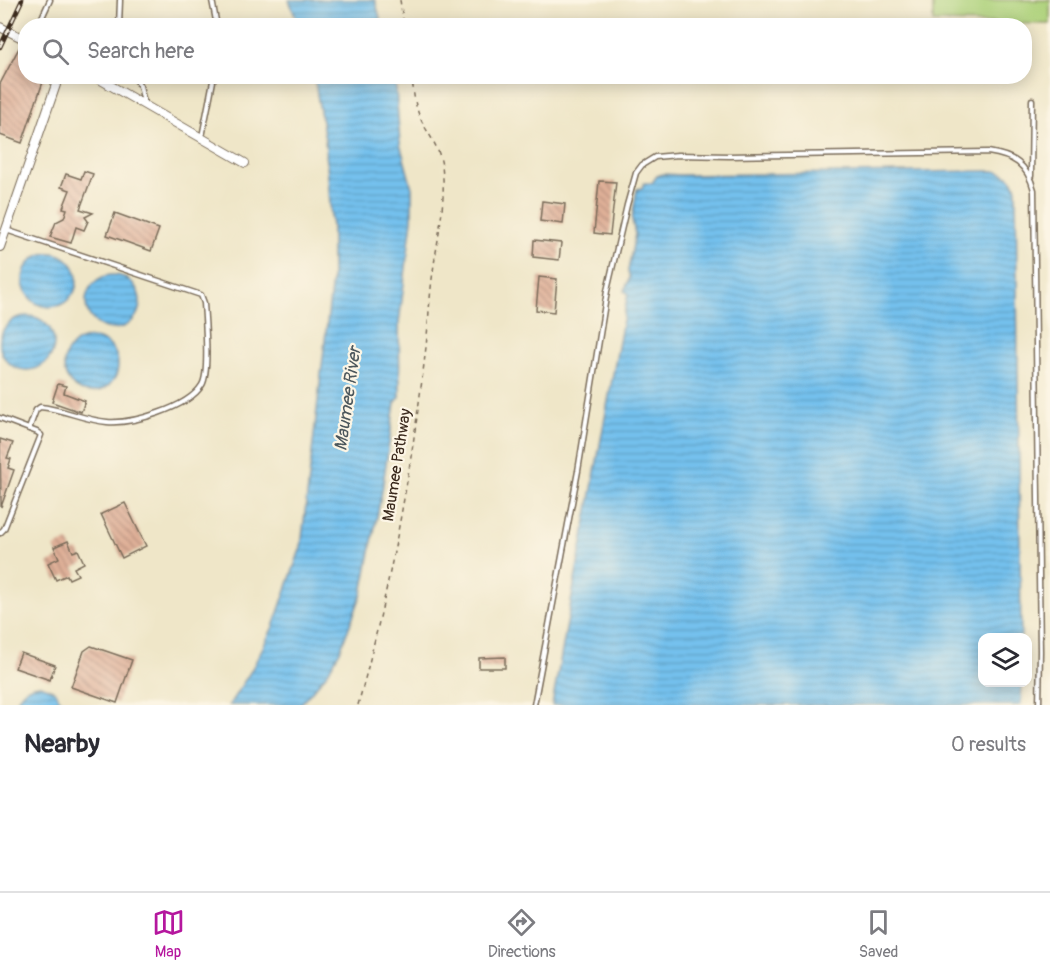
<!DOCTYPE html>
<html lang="en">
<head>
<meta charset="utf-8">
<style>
  :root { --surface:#fff; --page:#f7f7f7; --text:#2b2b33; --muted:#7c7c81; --line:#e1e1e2; --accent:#b5179e }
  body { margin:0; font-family:Pangolin,sans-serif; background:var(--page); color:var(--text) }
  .controls { position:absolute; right:18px; bottom:18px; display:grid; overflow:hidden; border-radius:12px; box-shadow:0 3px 15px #0003 }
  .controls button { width:54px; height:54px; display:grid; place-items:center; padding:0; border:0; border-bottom:2px solid var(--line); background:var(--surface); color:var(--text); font:30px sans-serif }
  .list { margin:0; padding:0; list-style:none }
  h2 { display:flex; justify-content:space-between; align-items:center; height:78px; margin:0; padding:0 24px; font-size:26px }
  h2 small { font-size:20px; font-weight:400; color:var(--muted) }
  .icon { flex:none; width:33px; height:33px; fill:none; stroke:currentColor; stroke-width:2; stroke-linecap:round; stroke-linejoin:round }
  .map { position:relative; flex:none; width:1050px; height:705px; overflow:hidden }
  .search { position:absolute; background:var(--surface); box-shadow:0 3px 15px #0003; left:18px; right:18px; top:18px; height:66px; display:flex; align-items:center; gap:15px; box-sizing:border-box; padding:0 21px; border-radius:24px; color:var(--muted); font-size:22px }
  .sheet { height:186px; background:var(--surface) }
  nav { display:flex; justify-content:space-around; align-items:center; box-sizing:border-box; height:84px; border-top:2px solid var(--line); background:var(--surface); font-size:16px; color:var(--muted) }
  nav a { display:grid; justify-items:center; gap:3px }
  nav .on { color:var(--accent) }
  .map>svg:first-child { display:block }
  .pitch { fill:#aed27b; stroke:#747e4c; stroke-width:1.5 }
  .water { fill:url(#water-rules); stroke:#587686; stroke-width:1.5 }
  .building { fill:url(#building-back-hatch) }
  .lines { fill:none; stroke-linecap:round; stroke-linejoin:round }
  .service-casing { stroke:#7a6c5a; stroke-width:7 }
  .minor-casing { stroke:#7a6c5a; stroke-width:10 }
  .path { stroke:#7a6c5a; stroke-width:1.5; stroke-dasharray:4.5 4.5; stroke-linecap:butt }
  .service { stroke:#fff; stroke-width:4 }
  .minor { stroke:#fff; stroke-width:8 }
  .rail-casing { stroke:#3b2a1e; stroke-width:4.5 }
  .rail { stroke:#fcf5e5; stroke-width:2; stroke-dasharray:7; stroke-linecap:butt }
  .labels { text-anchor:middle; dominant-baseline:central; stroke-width:4.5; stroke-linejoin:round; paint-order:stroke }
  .street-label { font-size:16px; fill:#3b2a1e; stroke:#fcf5e5 }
  .water-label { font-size:18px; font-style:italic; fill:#4c575c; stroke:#fcf5e5 }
</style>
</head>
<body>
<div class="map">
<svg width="1050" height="705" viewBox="0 0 1050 705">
  <defs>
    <pattern id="water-rules" width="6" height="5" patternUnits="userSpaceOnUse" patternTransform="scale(1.5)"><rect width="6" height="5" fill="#74c1ee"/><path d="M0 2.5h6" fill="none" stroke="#609dc0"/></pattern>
    <pattern id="building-back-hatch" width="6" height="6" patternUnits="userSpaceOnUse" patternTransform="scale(1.5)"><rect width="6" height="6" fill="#dfb098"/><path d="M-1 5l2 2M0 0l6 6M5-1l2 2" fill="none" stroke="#b68f7b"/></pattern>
  </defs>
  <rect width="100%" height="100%" fill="#fcf5e5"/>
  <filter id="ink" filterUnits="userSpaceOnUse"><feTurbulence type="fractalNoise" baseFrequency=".0167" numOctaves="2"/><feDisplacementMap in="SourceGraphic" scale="12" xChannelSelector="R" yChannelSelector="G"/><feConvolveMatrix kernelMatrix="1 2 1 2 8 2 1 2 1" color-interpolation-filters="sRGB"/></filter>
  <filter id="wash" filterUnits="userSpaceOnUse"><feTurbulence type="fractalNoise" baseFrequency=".008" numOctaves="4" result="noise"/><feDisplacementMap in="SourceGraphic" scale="24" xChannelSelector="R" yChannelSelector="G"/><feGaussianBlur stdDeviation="1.35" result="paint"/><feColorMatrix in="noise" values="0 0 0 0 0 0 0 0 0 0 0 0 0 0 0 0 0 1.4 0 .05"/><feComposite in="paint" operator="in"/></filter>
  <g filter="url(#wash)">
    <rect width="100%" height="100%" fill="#efe6c8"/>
    <path class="pitch" d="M 933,0 L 1050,0 L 1050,24 L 933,22 Z"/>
    <g class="water">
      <path d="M 289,0 L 375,0 L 382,25 L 299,25 Z"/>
      <path d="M 314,77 L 395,77 L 400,144 L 412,188 L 412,220 L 399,323 L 400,397 L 395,403 L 382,491 L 362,593 L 340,651 L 328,672 L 300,705 L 229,705 L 251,671 L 273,627 L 301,547 L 332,280 L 332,229 L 325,139 Z"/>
      <path d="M 993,171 C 1005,172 1013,177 1016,189 L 1021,637 L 982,638 L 982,682 L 1022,683 L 1021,705 L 552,705 L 628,293 L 624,291 L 630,278 L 628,271 L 635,234 L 632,219 L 637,189 L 642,188 L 644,183 L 652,183 L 657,176 L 663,174 L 681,175 Z"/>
      <circle cx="50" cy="280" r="27"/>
      <circle cx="113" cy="302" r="27"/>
      <circle cx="27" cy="343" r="27"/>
      <circle cx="91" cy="365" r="27"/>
      <path d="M 40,685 L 55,691 L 63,705 L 16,705 C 19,692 27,686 40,685 Z"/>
    </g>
    <g id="blocks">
      <g class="building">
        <path d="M 19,48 L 26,51 L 26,76 L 45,76 L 22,143 L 0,135 L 0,84 Z"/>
        <path d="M 84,171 L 93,174 L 80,209 L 93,213 L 85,217 L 88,221 L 84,230 L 76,227 L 71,243 L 50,237 L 56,222 L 64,218 L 67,209 L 63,208 L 70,190 L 61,187 L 66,174 L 81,179 Z"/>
        <path d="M 599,181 L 616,182 L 610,235 L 594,233 Z"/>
        <path d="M 542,201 L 565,204 L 563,224 L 540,221 Z"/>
        <path d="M 115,213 L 159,229 L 151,251 L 107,235 Z"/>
        <path d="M 534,240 L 561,243 L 559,260 L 533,257 Z"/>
        <path d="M 539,277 L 557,279 L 554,312 L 536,310 Z"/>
        <path d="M 58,384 L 66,386 L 64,393 L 85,401 L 81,412 L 52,402 Z"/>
        <path d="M 0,439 L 13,443 L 7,458 L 11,459 L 8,468 L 14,470 L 1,507 Z"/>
        <path d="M 125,503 L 146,546 L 122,558 L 101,514 Z"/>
        <path d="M 68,541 L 73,552 L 78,550 L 84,563 L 74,568 L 78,575 L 69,579 L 67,575 L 56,580 L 48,563 L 59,558 L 54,547 Z"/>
        <path d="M 91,646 L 132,660 L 117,703 L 71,687 L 84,651 Z"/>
        <path d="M 21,653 L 55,665 L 50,680 L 15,668 Z"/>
        <path d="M 505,657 L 505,668 L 479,668 L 479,658 Z"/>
      </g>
    </g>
  </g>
  <g filter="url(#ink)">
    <use href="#blocks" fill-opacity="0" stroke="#7a6c5a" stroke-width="1.5"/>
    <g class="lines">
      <g class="service-casing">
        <g id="service">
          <path d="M 212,0 L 217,26"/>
          <path d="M 38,26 L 50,0"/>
          <path d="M 119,26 L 120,0"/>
          <path d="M 134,76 L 140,86 L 145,106"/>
          <path d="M 202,137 L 214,76"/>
          <path d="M 1031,176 L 1032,100"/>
          <path d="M 6,230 L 201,295 L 204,303 C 205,320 210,372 202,385 C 188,408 132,424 107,422 C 84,420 63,409 40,407 L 36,410 L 29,429"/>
          <path d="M 0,418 L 37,432 L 41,435 L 4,529 L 0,533"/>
          <path d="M 534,705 L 578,471 L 607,291 L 627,205 L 636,173 L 642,165 L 655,157 L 678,155 L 729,156 L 988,152 C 1014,156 1027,164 1034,190 L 1040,651 L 1039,705"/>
        </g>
      </g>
      <g class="minor-casing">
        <g id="minor">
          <path d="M 0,27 L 26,40"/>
          <path d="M 94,76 L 245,163"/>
          <path d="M 0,247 L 59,76"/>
        </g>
      </g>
      <g class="path">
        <path d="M 400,0 L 404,26"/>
        <path d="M 358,705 C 390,588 412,468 426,347 C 428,327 429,308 431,288 C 435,247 447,208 442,166 C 438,141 425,133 418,112 C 414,101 413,88 412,76"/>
      </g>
      <use href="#service" class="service"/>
      <use href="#minor" class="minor"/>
      <g class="rail-casing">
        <path id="rail" d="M 0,47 L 22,0"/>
      </g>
      <use href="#rail" class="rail"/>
    </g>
  </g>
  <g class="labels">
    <g class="street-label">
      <text transform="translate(397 465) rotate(-81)">Maumee Pathway</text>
    </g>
    <g class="water-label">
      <text transform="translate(348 399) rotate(-82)">Maumee River</text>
    </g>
  </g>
</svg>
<div class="controls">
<button><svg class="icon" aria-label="layers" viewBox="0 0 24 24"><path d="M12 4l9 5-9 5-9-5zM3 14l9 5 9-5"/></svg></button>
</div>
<div class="search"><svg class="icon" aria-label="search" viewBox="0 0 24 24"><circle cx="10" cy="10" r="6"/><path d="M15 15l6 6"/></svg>Search here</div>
</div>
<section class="sheet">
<h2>Nearby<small>0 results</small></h2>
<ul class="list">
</ul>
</section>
<nav>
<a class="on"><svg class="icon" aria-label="map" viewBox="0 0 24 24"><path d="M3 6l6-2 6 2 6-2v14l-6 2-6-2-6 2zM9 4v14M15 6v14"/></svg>Map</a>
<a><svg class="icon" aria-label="directions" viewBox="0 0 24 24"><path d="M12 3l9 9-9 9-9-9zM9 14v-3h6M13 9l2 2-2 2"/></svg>Directions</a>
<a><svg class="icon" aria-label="saved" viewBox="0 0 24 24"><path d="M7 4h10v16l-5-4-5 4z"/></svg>Saved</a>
</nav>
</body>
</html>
